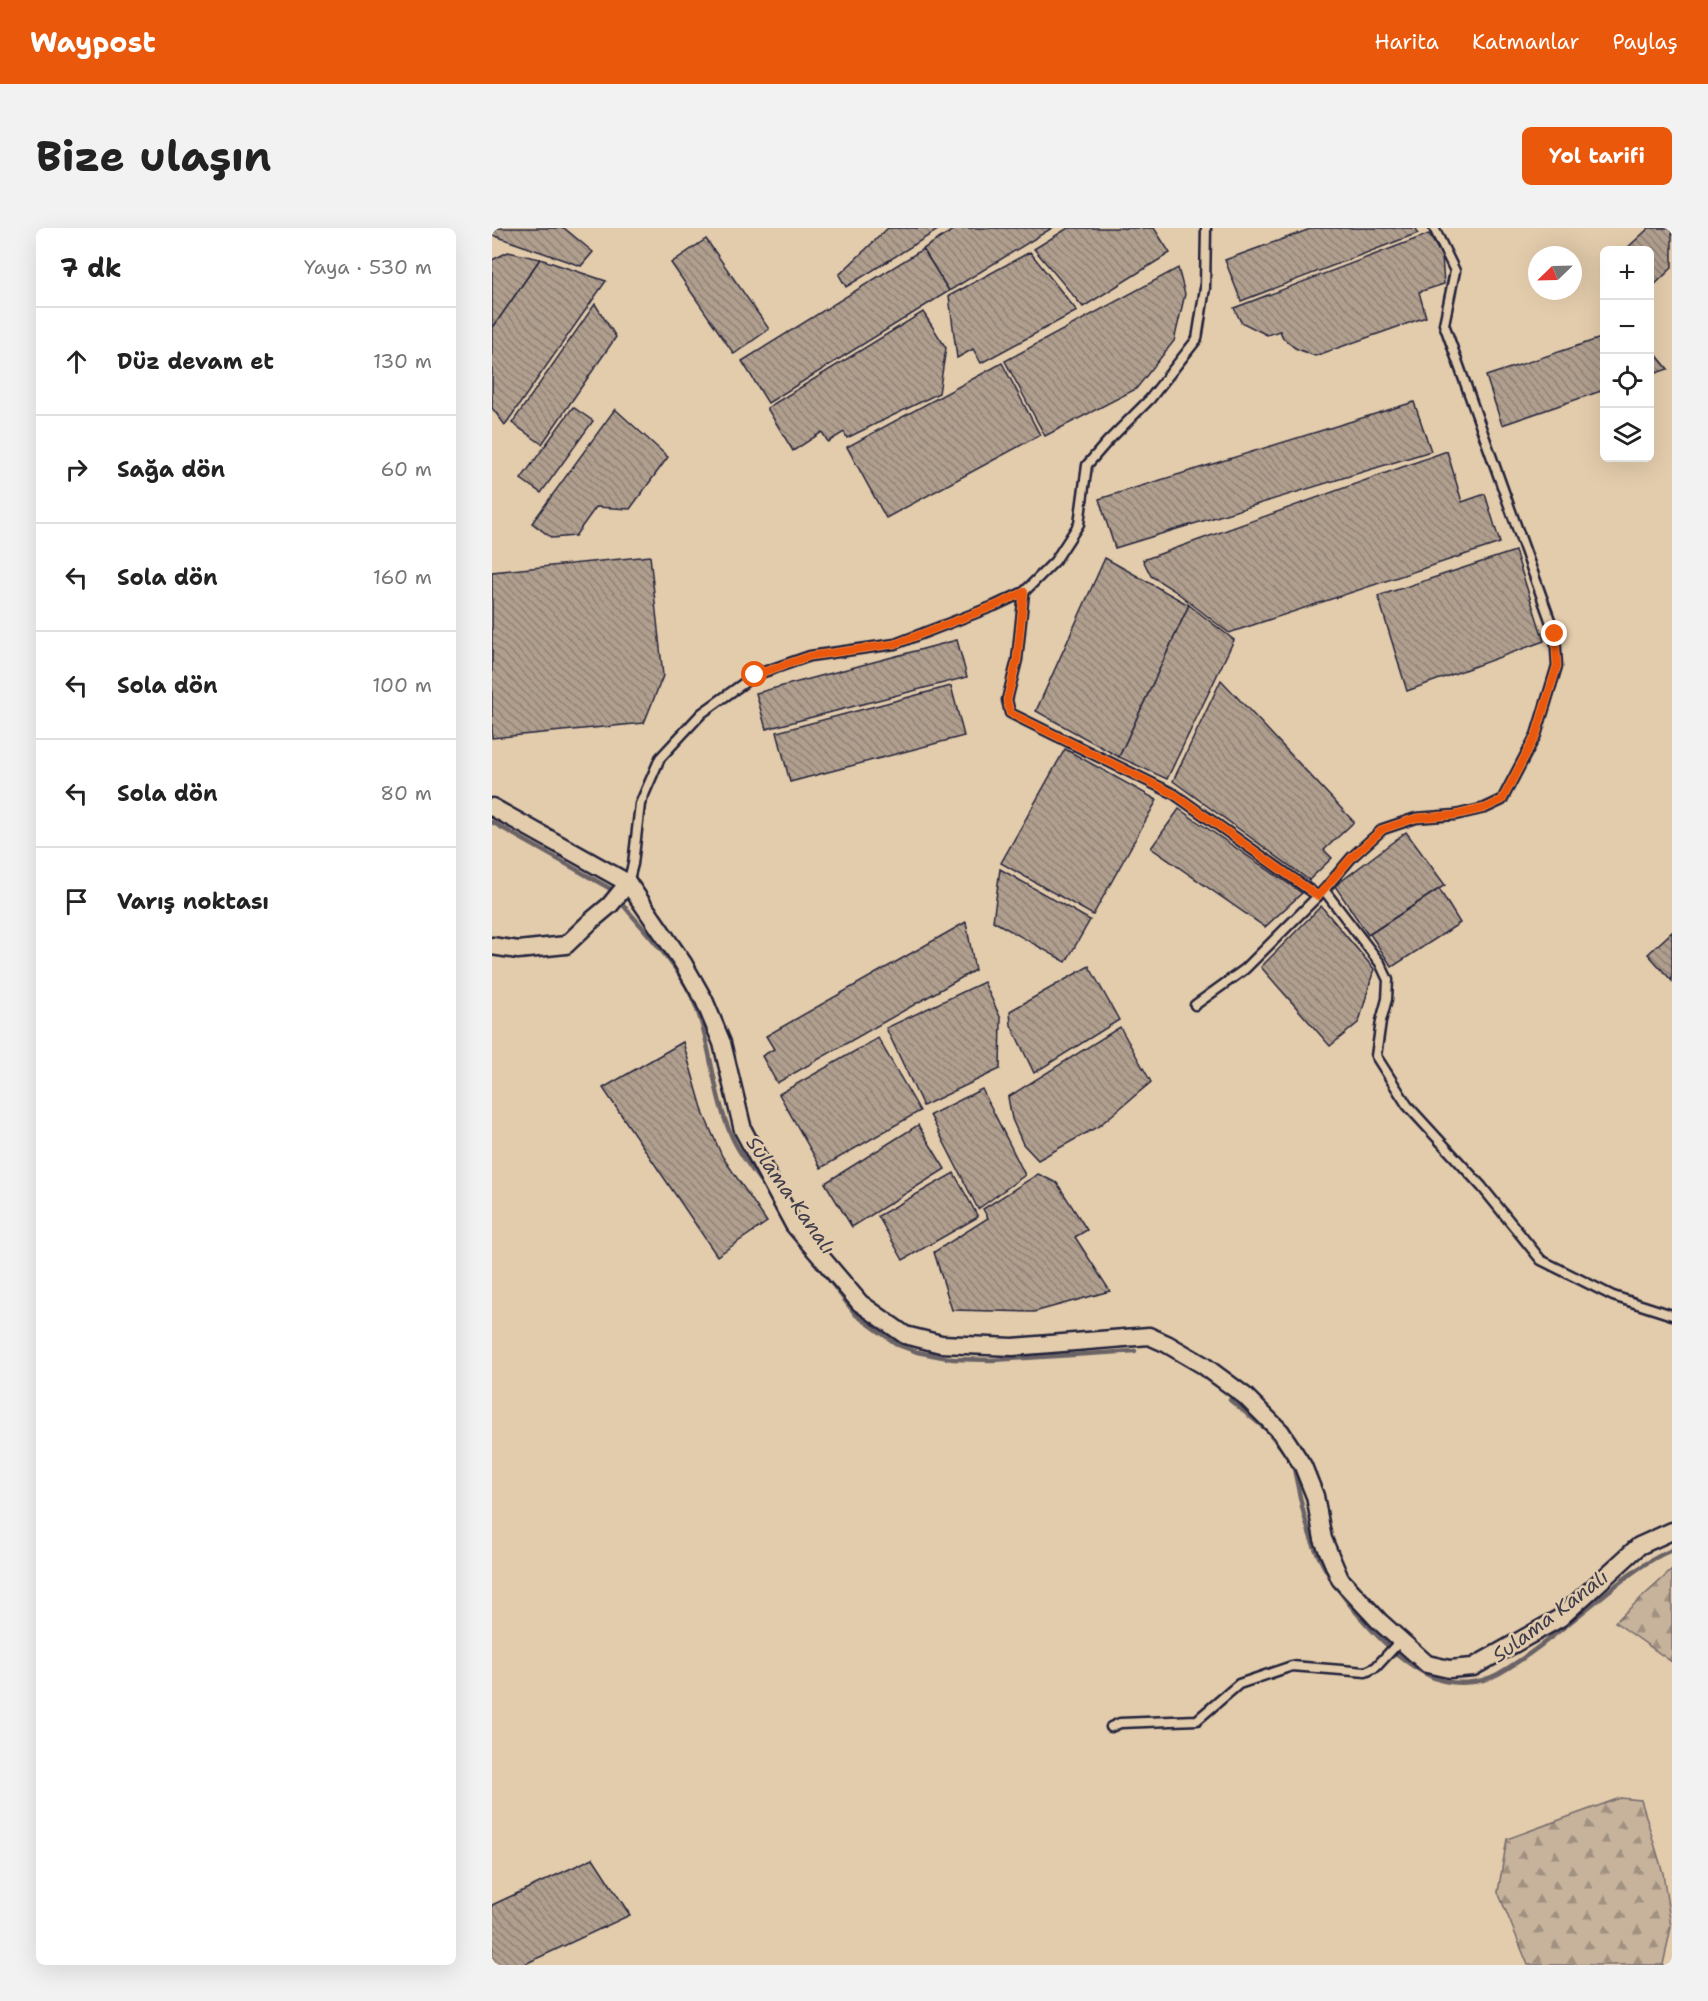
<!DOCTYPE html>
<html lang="tr">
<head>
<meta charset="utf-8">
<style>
  :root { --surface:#fff; --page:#f2f2f2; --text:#222; --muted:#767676; --line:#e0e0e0; --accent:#ea580c }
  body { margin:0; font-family:"Shantell Sans",sans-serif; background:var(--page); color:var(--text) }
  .controls { position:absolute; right:18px; top:18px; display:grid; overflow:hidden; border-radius:9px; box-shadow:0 6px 24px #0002 }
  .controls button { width:54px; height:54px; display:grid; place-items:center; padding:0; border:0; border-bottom:2px solid var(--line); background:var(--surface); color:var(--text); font:30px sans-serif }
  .compass { position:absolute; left:1036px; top:18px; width:54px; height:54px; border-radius:50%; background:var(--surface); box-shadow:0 6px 24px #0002; rotate:247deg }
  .stop { position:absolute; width:18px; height:18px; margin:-14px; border:4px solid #ea580c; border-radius:50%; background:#fff }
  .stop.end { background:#ea580c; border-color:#fff; box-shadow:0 2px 6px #0008 }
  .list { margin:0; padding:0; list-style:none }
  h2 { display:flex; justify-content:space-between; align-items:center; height:78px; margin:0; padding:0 24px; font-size:26px }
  h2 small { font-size:20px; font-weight:400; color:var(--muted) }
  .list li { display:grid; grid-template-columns:39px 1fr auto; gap:18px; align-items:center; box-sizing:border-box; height:108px; padding:0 24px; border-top:2px solid var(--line) }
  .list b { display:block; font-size:22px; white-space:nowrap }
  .list em { font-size:20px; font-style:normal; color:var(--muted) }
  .icon { flex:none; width:33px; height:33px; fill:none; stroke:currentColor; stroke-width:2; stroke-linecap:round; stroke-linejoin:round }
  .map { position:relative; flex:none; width:1180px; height:1737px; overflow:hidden; border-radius:9px }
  header { display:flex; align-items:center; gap:36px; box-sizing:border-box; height:84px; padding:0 30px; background:var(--accent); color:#fff }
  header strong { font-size:28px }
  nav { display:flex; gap:33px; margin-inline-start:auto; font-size:21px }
  .intro { display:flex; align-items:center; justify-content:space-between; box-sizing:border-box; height:144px; padding:0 36px }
  h1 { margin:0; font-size:42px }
  .button { padding:15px 27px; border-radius:9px; background:var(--accent); color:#fff; font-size:21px; font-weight:700 }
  main { display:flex; gap:36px; padding:0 36px }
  aside { flex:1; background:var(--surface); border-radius:9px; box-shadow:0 6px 24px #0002 }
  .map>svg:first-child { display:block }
  .forest { fill:url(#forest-firs); stroke:#746a6c; stroke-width:1.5 }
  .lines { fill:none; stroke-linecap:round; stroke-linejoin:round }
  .stream { stroke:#6b6366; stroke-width:4.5 }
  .building { fill:url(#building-back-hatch); stroke:#22223b; stroke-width:1.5 }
  .lane-casing { stroke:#22223b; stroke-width:13 }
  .street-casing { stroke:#22223b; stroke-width:21 }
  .lane { stroke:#e3ccac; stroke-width:8 }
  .street { stroke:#e3ccac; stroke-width:16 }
  .route { stroke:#ea580c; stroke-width:8 }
  .labels { text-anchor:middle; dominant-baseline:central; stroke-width:5; stroke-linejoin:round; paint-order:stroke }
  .water-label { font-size:20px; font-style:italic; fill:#403d4d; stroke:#e3ccac }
</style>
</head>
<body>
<header>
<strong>Waypost</strong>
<nav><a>Harita</a><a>Katmanlar</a><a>Paylaş</a></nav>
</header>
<div class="intro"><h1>Bize ulaşın</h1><a class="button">Yol tarifi</a></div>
<main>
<aside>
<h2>7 dk<small>Yaya · 530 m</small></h2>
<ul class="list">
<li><svg class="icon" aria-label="ahead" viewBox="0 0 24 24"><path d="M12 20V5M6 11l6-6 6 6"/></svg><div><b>Düz devam et</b></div><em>130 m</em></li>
<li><svg class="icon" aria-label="right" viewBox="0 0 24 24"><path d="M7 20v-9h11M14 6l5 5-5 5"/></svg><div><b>Sağa dön</b></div><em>60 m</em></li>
<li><svg class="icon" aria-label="left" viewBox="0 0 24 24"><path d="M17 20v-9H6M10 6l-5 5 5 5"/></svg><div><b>Sola dön</b></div><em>160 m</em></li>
<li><svg class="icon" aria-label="left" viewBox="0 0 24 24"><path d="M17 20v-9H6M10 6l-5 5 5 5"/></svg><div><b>Sola dön</b></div><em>100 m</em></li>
<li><svg class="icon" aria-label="left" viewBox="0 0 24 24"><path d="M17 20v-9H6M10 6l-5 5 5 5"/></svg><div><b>Sola dön</b></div><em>80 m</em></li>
<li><svg class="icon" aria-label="arrive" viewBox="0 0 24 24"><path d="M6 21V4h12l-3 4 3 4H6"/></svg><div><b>Varış noktası</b></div></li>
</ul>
</aside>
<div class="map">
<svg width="1180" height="1737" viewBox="0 0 1180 1737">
  <defs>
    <pattern id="forest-firs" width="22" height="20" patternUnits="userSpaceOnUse" patternTransform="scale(1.5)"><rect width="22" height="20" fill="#c7b39c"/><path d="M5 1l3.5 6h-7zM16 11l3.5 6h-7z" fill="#a19180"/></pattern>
    <pattern id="building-back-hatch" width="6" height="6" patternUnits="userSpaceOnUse" patternTransform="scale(1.5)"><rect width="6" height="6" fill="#b09f8e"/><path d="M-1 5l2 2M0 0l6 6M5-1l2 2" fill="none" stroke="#8f8175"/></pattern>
  </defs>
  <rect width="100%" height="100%" fill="#e3ccac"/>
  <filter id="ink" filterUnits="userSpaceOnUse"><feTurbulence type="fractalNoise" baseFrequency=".0167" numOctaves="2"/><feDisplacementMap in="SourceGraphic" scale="12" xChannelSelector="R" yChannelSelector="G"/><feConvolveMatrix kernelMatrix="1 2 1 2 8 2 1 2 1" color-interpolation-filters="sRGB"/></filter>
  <g filter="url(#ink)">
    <g class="forest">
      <path d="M 1180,1342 L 1180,1434 L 1123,1394 Z"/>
      <path d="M 1128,1570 L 1149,1572 L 1171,1645 L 1179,1699 L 1171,1737 L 1036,1737 L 1006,1664 L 1015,1611 Z"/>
    </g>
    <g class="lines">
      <g class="stream">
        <path d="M 0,594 L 117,660 L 121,665"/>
        <path d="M 127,672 C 150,700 184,735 199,767 C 220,811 219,864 240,909 C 248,927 261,943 273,959"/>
        <path d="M 328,1040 L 364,1087 L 406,1117 L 425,1124 L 461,1131 L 500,1132 L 643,1123"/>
        <path d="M 738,1172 L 775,1202 L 792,1223"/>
        <path d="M 800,1232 C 807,1261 811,1292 823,1320 C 842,1365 896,1428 940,1449 C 960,1458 988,1456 1006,1446 C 1043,1425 1079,1393 1112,1367 C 1133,1350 1155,1332 1180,1322"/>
      </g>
    </g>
    <g class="building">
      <path d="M 5,0 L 72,0 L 101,24 L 89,38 L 0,7 L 0,3 Z"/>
      <path d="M 396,0 L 449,0 L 354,59 L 347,47 Z"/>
      <path d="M 464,0 L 560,0 L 457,63 L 431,21 Z"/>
      <path d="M 576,0 L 662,0 L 678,25 L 591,79 L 542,21 Z"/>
      <path d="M 821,0 L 924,0 L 926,5 L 749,73 L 733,32 Z"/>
      <path d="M 1157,0 L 1180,0 L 1180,40 L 1158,61 L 1158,22 L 1133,22 Z"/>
      <path d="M 937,6 L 950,29 L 952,56 L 927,64 L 934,89 L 823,128 L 803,120 L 791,110 L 788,103 L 775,107 L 749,94 L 742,80 Z"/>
      <path d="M 214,11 L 277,101 L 242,126 L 179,35 Z"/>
      <path d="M 431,21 L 457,63 L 276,175 L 250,133 Z"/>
      <path d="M 16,24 L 48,31 L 0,101 L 0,32 Z"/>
      <path d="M 538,24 L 585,83 L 489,135 L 481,121 L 465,130 L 457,68 Z"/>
      <path d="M 48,31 L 114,53 L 13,197 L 0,180 L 0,101 Z"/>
      <path d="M 686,40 L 693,66 L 682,113 L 644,161 L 553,208 L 513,133 Z"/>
      <path d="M 103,76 L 124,109 L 50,216 L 20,195 Z"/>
      <path d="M 431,84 L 454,120 L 447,165 L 355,210 L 352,204 L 336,214 L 330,204 L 301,223 L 275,180 Z"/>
      <path d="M 1112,109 L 1112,162 L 1010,197 L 994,148 Z"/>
      <path d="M 1158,119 L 1176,141 L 1158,147 Z"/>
      <path d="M 510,135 L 548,207 L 394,290 L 355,219 Z"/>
      <path d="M 922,174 L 939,223 L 623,320 L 607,271 Z"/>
      <path d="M 81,179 L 101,193 L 49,265 L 29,251 Z"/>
      <path d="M 123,181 L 176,229 L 138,281 L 104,279 L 83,308 L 60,310 L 40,295 Z"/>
      <path d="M 955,223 L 970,274 L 993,266 L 1008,315 L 737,405 L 683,363 L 659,348 L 651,332 Z"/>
      <path d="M 1023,323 L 1052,413 L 915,463 L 886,368 Z"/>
      <path d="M 158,328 L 171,448 L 152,495 L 0,510 L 0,344 Z"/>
      <path d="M 613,330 L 697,377 L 627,529 L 544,483 Z"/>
      <path d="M 697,377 L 742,412 L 675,551 L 627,529 Z"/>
      <path d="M 465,412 L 475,449 L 274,501 L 264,465 Z"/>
      <path d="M 729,452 L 862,594 L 832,622 L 840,630 L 817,652 L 681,553 Z"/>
      <path d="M 459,458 L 472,508 L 298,554 L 285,504 Z"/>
      <path d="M 573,521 L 665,572 L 601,687 L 509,635 Z"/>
      <path d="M 687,581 L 810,665 L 773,699 L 659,620 Z"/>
      <path d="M 914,604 L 953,657 L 876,707 L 843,658 Z"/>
      <path d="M 508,641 L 598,692 L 574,734 L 501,693 Z"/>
      <path d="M 947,661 L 968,695 L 900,739 L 878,706 Z"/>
      <path d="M 829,678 L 882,741 L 867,794 L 838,818 L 769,739 Z"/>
      <path d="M 474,694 L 483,742 L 285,855 L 270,828 L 282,821 L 274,808 Z"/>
      <path d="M 1180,704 L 1180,753 L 1156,726 Z"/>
      <path d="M 597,738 L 627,792 L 542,845 L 519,797 L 518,783 Z"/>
      <path d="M 492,754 L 509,791 L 508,841 L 431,878 L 394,800 Z"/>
      <path d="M 628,799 L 659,854 L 607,898 L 546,932 L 531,916 L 520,891 L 516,869 Z"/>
      <path d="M 386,810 L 428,883 L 329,940 L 287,866 Z"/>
      <path d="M 191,814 L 212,887 L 230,928 L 275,994 L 225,1028 L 111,860 Z"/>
      <path d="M 490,861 L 533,947 L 486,981 L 438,887 Z"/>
      <path d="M 426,897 L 453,941 L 360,999 L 333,955 Z"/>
      <path d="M 462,945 L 486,989 L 411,1032 L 386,988 Z"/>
      <path d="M 546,946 L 565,955 L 595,1002 L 583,1009 L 618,1063 L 542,1084 L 460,1082 L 442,1024 L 496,990 L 491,981 Z"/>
      <path d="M 101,1630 L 138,1687 L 31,1737 L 0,1737 L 0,1677 Z"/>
    </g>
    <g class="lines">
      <g class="lane-casing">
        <g id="lane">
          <path d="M 532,364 L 525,432 L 515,472 L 518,485 L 682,566 L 826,668"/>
          <path d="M 136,655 L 141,636 L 148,576 L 168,530 L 210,485 L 263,447 L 318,428 L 403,416 L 502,378 L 532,364 L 563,333 L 587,296 L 595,237 L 615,214 L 658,171 L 705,111 L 713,60 L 714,0"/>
          <path d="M 832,662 L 888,735 L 896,752 L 895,771 L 889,793 L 884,828 L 915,877 L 990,959 L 1049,1032 L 1121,1068 L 1180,1087"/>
          <path d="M 703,777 L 753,741 L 832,662 L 860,629 L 891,601 L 924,590 L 963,587 L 993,580 L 1010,572 L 1044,507 L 1065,438 L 1063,406 L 952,96 L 963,43 L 942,0"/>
          <path d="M 619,1499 L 628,1495 L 705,1492 L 747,1456 L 800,1438 L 874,1444 L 884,1439 L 909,1412"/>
        </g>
      </g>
      <g class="street-casing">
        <g id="street">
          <path d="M 0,579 L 136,655 L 191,735 L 212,772 L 230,815 L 251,902 L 302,997 L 368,1075 L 413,1107 L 449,1116 L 521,1119 L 657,1108 L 675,1116 L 711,1137 L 753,1168 L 789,1204 L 811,1238 L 823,1268 L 831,1311 L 848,1351 L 887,1393 L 935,1436 L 957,1441 L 981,1439 L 1068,1390 L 1147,1318 L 1180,1303"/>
          <path d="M 0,718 L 26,722 L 74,717 L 99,693 L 118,677 L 136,655"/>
        </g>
      </g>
      <use href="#lane" class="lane"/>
      <use href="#street" class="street"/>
    </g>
  </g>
  <g class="lines" filter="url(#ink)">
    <path class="route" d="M 263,447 L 318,428 L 403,416 L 502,378 L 532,364 L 525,432 L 515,472 L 518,485 L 682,566 L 826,668 L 860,629 L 891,601 L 924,590 L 963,587 L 993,580 L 1010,572 L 1044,507 L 1065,438 L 1063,406"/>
  </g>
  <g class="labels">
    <g class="water-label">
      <text transform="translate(299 967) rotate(55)">Sulama Kanalı</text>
      <text transform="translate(1058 1388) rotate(-37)">Sulama Kanalı</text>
    </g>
  </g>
</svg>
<div class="controls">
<button>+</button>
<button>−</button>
<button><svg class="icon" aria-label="locate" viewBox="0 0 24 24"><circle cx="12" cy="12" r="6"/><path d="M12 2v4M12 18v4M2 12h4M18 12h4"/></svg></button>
<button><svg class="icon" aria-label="layers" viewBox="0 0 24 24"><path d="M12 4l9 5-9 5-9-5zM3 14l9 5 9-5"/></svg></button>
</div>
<svg class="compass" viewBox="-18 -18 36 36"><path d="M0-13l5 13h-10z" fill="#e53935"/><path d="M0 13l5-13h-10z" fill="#767676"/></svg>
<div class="stop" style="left:263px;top:447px"></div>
<div class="stop end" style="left:1063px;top:406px"></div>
</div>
</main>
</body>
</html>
